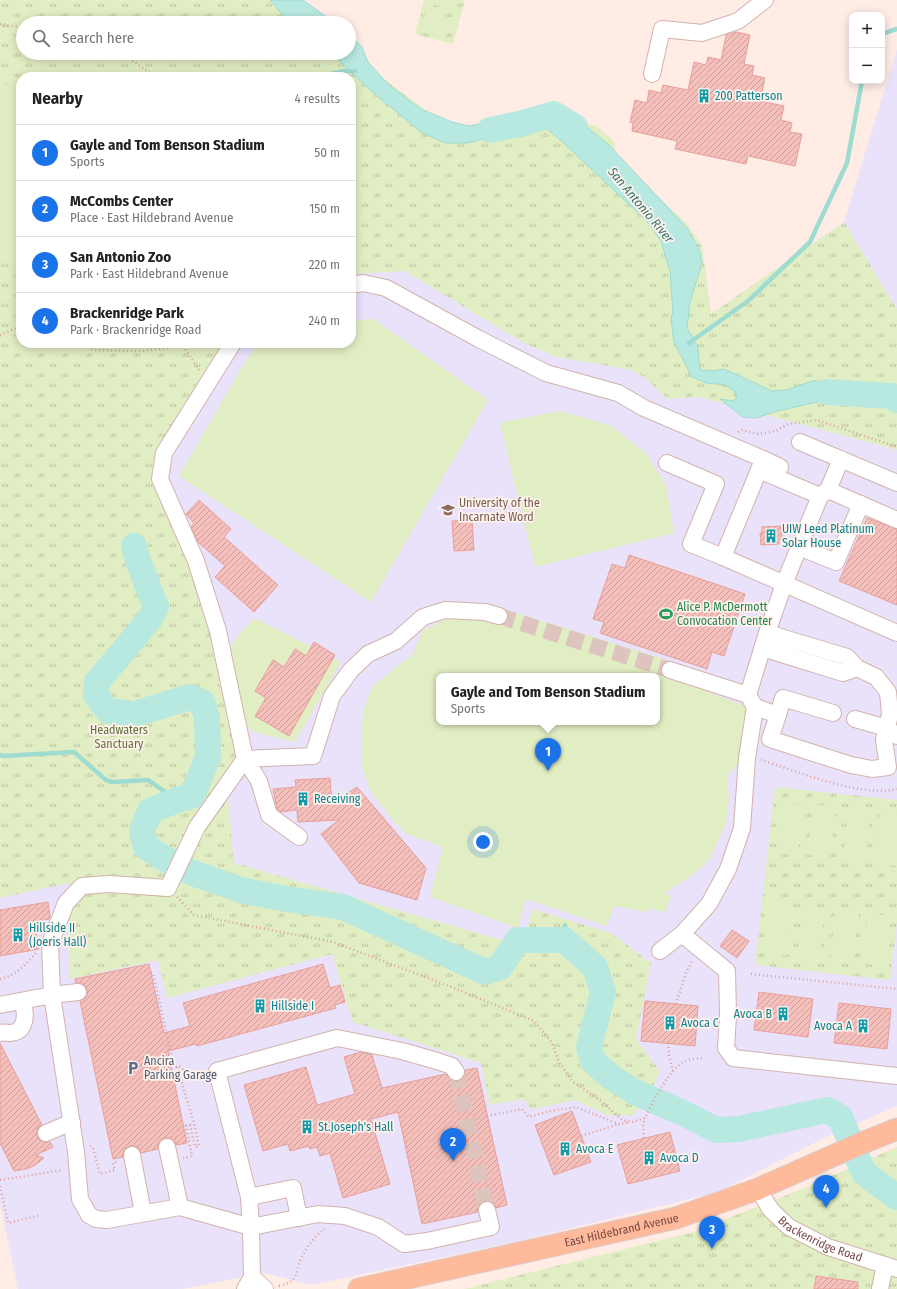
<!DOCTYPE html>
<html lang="en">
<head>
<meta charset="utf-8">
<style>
  :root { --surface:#fff; --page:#f6f6f6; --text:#222; --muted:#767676; --line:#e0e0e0; --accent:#1a73e8 }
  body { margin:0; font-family:"Fira Sans Condensed",sans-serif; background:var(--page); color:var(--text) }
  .controls { position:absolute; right:12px; top:12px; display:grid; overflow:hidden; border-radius:8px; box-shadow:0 2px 10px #0003 }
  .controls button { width:36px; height:36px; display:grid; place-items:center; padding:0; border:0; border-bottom:1px solid var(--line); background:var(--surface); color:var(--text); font:20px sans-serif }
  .you { position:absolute; left:483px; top:842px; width:14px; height:14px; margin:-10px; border:3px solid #fff; border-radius:50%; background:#1a73e8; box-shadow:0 0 0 6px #1a73e833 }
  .badge { display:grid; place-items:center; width:26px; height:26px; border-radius:50%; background:var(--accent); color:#fff; font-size:13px; font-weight:700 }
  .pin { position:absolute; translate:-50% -33px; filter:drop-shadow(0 1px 2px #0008) }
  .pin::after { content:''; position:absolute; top:21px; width:14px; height:12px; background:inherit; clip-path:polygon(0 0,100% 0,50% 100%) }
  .popup { position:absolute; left:436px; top:673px; width:224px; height:52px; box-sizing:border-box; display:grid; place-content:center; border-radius:8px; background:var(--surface); filter:drop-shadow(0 1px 3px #0005); font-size:13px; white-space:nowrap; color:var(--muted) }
  .popup b { font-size:15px; color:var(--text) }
  .popup::after { content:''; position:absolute; left:50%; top:100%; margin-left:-8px; border:8px solid transparent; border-top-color:var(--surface) }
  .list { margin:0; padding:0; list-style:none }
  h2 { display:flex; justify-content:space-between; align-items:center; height:52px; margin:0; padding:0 16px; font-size:17px }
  h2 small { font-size:13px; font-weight:400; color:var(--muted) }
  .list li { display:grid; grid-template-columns:26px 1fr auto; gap:12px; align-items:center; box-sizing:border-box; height:56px; padding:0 16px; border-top:1px solid var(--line) }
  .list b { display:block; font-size:15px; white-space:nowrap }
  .list p { margin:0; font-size:13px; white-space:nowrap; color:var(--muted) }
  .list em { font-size:13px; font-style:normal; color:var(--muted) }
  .icon { flex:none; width:22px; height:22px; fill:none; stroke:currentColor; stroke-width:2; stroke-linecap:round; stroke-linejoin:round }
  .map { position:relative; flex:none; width:897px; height:1289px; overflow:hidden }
  .search { position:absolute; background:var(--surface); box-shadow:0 2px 10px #0003; left:16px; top:16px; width:340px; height:44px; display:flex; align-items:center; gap:10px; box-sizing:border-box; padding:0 14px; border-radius:22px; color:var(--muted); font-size:15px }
  .panel { position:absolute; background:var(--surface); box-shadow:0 2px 10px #0003; left:16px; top:72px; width:340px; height:276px; border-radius:16px }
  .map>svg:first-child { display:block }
  .education { fill:#e9e2fa; fill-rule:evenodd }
  .grass { fill:url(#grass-tufts) }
  .pitch { fill:#e1edc2; fill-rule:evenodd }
  .water { fill:#b8e9e0; stroke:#9edbd1 }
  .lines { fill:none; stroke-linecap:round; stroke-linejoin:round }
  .stream { stroke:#9edbd1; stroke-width:4.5 }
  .river { stroke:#b8e9e0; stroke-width:26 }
  .building { fill:url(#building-hatch); stroke:#e99f9a }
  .minor-tunnel { stroke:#ddc4be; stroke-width:16; stroke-dasharray:16 8; stroke-linecap:butt }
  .minor-casing { stroke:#d3b2ad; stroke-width:18 }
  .major-casing { stroke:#d9cccc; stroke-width:23 }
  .path { stroke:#daa29e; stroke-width:2.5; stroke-dasharray:1 3; stroke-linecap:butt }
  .minor { stroke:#fff; stroke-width:16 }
  .major { stroke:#ffba9b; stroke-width:21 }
  .labels { text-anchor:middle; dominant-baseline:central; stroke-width:3.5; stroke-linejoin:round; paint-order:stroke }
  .culture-label { font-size:12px; fill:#0d838f; stroke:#fff2ed; text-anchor:start }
  .education-label { font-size:12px; fill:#785e54; stroke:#fff2ed; text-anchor:start }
  .leisure-label { font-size:12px; fill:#27864d; stroke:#fff2ed; text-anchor:start }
  .park-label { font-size:12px; fill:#5d733a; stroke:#fff2ed }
  .service-label { font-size:12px; fill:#4e5e75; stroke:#fff2ed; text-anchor:start }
  .street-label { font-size:12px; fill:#794a48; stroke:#fff2ed }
  .water-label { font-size:13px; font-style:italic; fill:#38786d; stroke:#fff2ed }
</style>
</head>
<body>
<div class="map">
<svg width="897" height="1289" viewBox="0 0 897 1289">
  <defs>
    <pattern id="grass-tufts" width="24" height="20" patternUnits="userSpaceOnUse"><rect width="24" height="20" fill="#e1edc2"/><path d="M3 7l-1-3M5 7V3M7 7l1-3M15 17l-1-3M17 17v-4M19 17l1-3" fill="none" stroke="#bbc2a0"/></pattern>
    <pattern id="building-hatch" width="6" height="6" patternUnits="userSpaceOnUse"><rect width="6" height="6" fill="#f5c0bb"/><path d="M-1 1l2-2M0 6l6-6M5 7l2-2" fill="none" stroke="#cb9e9a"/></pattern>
  </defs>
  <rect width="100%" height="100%" fill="#feece5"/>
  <path class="education" d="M 0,0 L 23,23 L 23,53 L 349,53 L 440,121 L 475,139 L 500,140 L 553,122 L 597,127 L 614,141 L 616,157 L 687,224 L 702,246 L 711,314 L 844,222 L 897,49 L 897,1106 L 832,1134 L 718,1192 L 510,1243 L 311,1285 L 264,1273 L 182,1289 L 18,1289 L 0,1204 ZM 21,77 L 351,77 L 351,343 L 21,343 ZM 439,676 L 657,676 L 657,722 L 439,722 Z"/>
  <g class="grass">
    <path d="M 0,0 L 292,0 L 318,23 L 23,23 L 23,53 L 349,53 L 440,121 L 475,139 L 500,140 L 553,122 L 573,119 L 597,127 L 614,141 L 616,157 L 687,224 L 702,246 L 711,314 L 844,222 L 897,309 L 897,450 L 699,397 L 667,399 L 647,379 L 632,370 L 557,357 L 524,343 L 405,271 L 351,274 L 351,77 L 21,77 L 21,343 L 233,343 L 164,453 L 160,479 L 196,561 L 245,759 L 227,786 L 234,863 L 523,946 L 532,909 L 611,933 L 651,963 L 636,1039 L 660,1071 L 648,1098 L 632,1116 L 607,1115 L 575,1100 L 532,1109 L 523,1099 L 490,1105 L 481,1063 L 353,1022 L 332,954 L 167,998 L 158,960 L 70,979 L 69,883 L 0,898 Z"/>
    <path d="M 424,0 L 465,0 L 453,44 L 415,34 Z"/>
    <path d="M 775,787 L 897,800 L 897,922 L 890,980 L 755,965 Z"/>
    <path d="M 897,1147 L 897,1289 L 464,1289 L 694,1232 L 712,1229 L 698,1230 L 805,1188 Z"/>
  </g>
  <g class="pitch">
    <path d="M 429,0 L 459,0 L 456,11 L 428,3 Z"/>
    <path d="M 425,13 L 453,21 L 449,33 L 422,26 Z"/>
    <path d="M 0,83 L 21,88 L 21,260 L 0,254 Z"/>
    <path d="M 374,319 L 488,400 L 371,602 L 179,476 L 239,372 L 258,344 L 261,343 L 351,343 L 351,321 Z"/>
    <path d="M 559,411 L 610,425 L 646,453 L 666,485 L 674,533 L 535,567 L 500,423 Z"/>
    <path d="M 502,608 L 673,662 L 670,677 L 747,707 L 737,765 L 727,776 L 729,798 L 726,823 L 710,859 L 695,873 L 665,893 L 671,896 L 665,913 L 651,908 L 646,912 L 614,906 L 607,926 L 526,899 L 518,928 L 430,897 L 443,847 L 407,834 L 394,822 L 370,790 L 361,764 L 361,729 L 364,709 L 372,687 L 405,660 L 412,656 L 422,631 L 447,618 L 497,622 ZM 439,676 L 657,676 L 657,722 L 439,722 Z"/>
    <path d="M 255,618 L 341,662 L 295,742 L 254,732 L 249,728 L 240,714 L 228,651 L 241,632 Z"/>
    <path d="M 782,802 L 804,805 L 798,855 L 776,853 Z"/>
    <path d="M 813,804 L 836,807 L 830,857 L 807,855 Z"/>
    <path d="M 849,809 L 871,812 L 865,862 L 843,860 Z"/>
    <path d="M 880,813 L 897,815 L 897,866 L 875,864 Z"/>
    <path d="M 769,902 L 792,905 L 786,956 L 763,953 Z"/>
    <path d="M 803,906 L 825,908 L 820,959 L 797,957 Z"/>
    <path d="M 836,909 L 859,911 L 853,962 L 830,960 Z"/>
    <path d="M 868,913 L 891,916 L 885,966 L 862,964 Z"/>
  </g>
  <g class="water">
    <path d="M 270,0 L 303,0 L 335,23 L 294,23 L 283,15 Z"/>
    <path d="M 349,34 L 362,47 L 368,62 L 389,85 L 421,109 L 452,122 L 469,126 L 533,112 L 518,129 L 468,143 L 445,143 L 421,132 L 370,90 L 331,53 L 349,53 Z"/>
    <path d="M 558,104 L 608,144 L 687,228 L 699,249 L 702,263 L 690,302 L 687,328 L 698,347 L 699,364 L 701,370 L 713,371 L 724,369 L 772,391 L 787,390 L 812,381 L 861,383 L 896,392 L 897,406 L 865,392 L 856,398 L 854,404 L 845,405 L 822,401 L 777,411 L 756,418 L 743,417 L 720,399 L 733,401 L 737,398 L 735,392 L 726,385 L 706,383 L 692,377 L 674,342 L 671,318 L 673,312 L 670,271 L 661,241 L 647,221 L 557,137 L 540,123 L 552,105 Z"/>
  </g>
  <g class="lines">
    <g class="stream">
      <path d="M 882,34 L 897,29"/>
      <path d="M 319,77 L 343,71 L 355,71"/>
      <path d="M 689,343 L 748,301 L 810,242 L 847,163 L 862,81"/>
      <path d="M 0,755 L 3,756 L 74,752 L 106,780 L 112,782 L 148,780 L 177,800"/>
      <path d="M 564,940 L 565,925"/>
    </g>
    <g class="river">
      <path d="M 490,130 L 519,124 L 554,114 L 575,127"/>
      <path d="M 826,392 L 891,396 L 897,400"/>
      <path d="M 134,546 L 138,561 L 156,607 L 150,619 L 97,682 L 96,695 L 108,711 L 135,714 L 190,697 L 202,702 L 207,717 L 208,757 L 192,796 L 177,800 L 150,811 L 142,831 L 146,847 L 165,859 L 190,872 L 241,890 L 286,899 L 343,907 L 485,972 L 500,967 L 518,940 L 564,940 L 595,967 L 603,992 L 589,1047 L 593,1061 L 611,1077 L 637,1093 L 685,1114 L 716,1130 L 739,1129 L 827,1110 L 840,1117 L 864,1173 L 895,1196 L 897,1197"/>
    </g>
  </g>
  <g class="building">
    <path d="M 736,32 L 750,35 L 744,64 L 754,66 L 752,75 L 765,78 L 760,101 L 784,106 L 781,120 L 792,123 L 790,132 L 802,134 L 795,166 L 748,156 L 746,164 L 675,149 L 677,141 L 632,131 L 633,123 L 630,122 L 635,100 L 647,103 L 649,90 L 661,93 L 663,85 L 688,90 L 694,62 L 706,65 L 708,57 L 721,60 L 726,35 Z"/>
    <path d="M 199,500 L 231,529 L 224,537 L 278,585 L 254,612 L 215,577 L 225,566 L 198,542 L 191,527 L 194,523 L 186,514 Z"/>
    <path d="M 867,518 L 897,529 L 897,605 L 839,581 Z"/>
    <path d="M 472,520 L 474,550 L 454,551 L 452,521 Z"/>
    <path d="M 781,526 L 782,539 L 779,539 L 779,544 L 761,545 L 760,533 L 762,533 L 762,527 Z"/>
    <path d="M 629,555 L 745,594 L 724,656 L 712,652 L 707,669 L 600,633 L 604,622 L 593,619 L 612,564 L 625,568 Z"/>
    <path d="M 314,642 L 335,655 L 289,736 L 255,716 L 266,698 L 255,691 L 273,660 L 284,667 L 295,649 L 306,656 Z"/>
    <path d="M 330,778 L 332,803 L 357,787 L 426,868 L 417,900 L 359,883 L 321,834 L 339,820 L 298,822 L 297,810 L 280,812 L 277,809 L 273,789 L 296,787 L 295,780 Z"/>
    <path d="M 48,902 L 50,917 L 49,919 L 34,922 L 39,949 L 0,956 L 0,910 Z"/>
    <path d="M 732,930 L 749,941 L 737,958 L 720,946 Z"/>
    <path d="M 149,964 L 164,1033 L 190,1026 L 183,1003 L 323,964 L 330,988 L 340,985 L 345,1002 L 335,1005 L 336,1008 L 197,1046 L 196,1044 L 168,1051 L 187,1143 L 176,1145 L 174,1140 L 170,1138 L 165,1138 L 160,1140 L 158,1144 L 158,1149 L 141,1153 L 139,1149 L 135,1146 L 130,1146 L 126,1148 L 123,1152 L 123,1157 L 113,1159 L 80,1001 L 84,999 L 87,996 L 87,991 L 86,987 L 82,983 L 76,983 L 75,979 Z"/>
    <path d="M 759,992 L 813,999 L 808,1037 L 754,1030 Z"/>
    <path d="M 645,1001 L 698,1006 L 695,1046 L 641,1041 Z"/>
    <path d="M 839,1003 L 891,1009 L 887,1049 L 834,1043 Z"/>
    <path d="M 0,1043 L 42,1125 L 38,1128 L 37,1131 L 37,1137 L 40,1140 L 44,1142 L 50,1142 L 53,1147 L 36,1155 L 44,1158 L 34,1166 L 26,1169 L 14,1171 L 0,1143 Z"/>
    <path d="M 361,1052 L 372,1055 L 382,1088 L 446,1074 L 451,1080 L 457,1081 L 461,1080 L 464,1077 L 465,1070 L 477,1068 L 507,1205 L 496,1208 L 494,1203 L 490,1201 L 485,1201 L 480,1203 L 478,1207 L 478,1212 L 422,1224 L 398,1112 L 371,1119 L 390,1184 L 343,1198 L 330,1153 L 320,1156 L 317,1147 L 310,1149 L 309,1146 L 290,1151 L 288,1144 L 263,1151 L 244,1085 L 306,1067 L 317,1105 L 355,1094 L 344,1057 Z"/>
    <path d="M 572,1111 L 591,1162 L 554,1175 L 535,1125 Z"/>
    <path d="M 670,1132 L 680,1171 L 628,1184 L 617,1145 Z"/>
    <path d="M 816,1276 L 858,1282 L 858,1289 L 814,1289 Z"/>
  </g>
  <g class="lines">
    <g class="minor-tunnel">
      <path d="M 499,616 L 670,670"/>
      <path d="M 456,1072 L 487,1210"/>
    </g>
    <g class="minor-casing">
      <g id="minor">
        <path d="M 652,74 L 662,29 L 702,33 L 738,21 L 765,0"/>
        <path d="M 351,285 L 363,283 L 386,288 L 479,339 L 546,373 L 618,393 L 644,408 L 763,459 L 759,470 L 820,496 L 784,584 L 767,633 L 748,695"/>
        <path d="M 233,343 L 164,453 L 160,479 L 196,561 L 218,631 L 245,759 L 197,827 L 168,888 L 109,884 L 82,886 L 66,903 L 50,944 L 52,995 L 76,1152 L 80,1199 L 89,1215 L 96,1219 L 107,1220 L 180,1207 L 251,1227 L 252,1277 L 245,1289"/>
        <path d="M 800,442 L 897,483"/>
        <path d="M 763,459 L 780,467"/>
        <path d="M 667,463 L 716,484 L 691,544 L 723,557"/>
        <path d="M 759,470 L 723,557 L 897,633"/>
        <path d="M 828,490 L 897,520"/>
        <path d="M 820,496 L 828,490 L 841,459"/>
        <path d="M 799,547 L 836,562 L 861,504"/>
        <path d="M 767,633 L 847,657 L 857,668 L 876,677 L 888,692 L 890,714 L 887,728 L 897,736"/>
        <path d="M 762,648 L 843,673 L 857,668"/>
        <path d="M 670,670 L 748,695 L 755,707 L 747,758 L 742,828 L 728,869 L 709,904 L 682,934 L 727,971 L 728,1016 L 726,1048 L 733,1058 L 897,1076"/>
        <path d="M 755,707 L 778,715 L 770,739 L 851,765 L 872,769 L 888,767 L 884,740 L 887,728 L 855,719"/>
        <path d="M 778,715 L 783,698 L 833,713"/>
        <path d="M 299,837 L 269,815 L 259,781 L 245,759 L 313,756 L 332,696 L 351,670 L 368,654 L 396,641 L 423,617 L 445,610 L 485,612 L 499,616"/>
        <path d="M 660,951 L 682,934"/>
        <path d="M 0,1005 L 52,995 L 78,992"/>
        <path d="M 0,1033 C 3,1032 7,1033 10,1033 C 27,1032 26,1014 23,1001"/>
        <path d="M 456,1072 L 452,1066 L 437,1061 L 402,1051 L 337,1038 L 217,1071 L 249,1197 L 251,1227 L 318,1214 L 345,1216 L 378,1227 L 404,1244 L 427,1241 L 491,1227 L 487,1210"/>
        <path d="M 46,1133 L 72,1122"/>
        <path d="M 167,1147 L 180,1207"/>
        <path d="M 132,1155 L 143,1213"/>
        <path id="s1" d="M 758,1189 L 771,1210 L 789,1227 L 828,1247 L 897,1269"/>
        <path d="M 249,1197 L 293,1188 L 299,1218"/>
        <path d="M 252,1277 L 265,1289"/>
        <path d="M 880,1289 L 885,1265"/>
      </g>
    </g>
    <g class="major-casing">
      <g id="major">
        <path id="s2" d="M 359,1289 L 676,1218 L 758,1189 L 862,1143 L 897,1129"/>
      </g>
    </g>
    <g class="path">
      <path d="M 0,24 L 5,26 L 23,26"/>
      <path d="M 114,53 L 127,57 L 156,77"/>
      <path d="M 0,335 L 21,326"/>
      <path d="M 81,343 L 93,350 L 141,351 L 183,346"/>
      <path d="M 183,346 L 200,371"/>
      <path d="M 738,432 L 742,430 L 758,434 L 776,431 L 788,424 L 817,420 L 897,447"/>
      <path d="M 761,760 C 796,771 862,798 897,789"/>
      <path d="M 177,897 L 194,915 L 333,942 L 454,988 L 534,1021 L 552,1043 L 559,1062 L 573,1082 L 601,1101 L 622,1120 L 632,1122 L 645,1118 C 653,1102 665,1077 679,1065 C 685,1059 694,1059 702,1058"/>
      <path d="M 151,973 L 153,973 L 174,1067 L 179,1066 L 188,1074 L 195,1077 L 203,1073"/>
      <path d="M 751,974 L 897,989"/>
      <path d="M 0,979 C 15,976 26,964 36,953"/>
      <path d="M 676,1004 L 686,973 L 692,961"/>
      <path d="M 668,1043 L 669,1055 L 673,1072"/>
      <path d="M 177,1067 L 194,1123 L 199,1146 L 195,1147 L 190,1125 L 186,1126 L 192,1156 L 183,1158"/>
      <path d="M 487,1116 L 522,1109 L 529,1117 L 550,1111 L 576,1107 L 619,1124 L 630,1122"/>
      <path d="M 581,1136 L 619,1124"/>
      <path d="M 644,1138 L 643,1125 L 645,1118"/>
      <path d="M 90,1146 L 93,1148 L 100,1174 L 115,1170 L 113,1163 L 119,1161"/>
      <path d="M 0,1180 L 63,1170"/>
      <path d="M 0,1186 L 8,1223 L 41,1215"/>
      <path d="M 279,1286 C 300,1281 294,1274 301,1259 C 306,1247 315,1236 325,1229"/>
    </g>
    <use href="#minor" class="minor"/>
    <use href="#major" class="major"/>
  </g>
  <defs>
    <g id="building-bare" transform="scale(1.08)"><path d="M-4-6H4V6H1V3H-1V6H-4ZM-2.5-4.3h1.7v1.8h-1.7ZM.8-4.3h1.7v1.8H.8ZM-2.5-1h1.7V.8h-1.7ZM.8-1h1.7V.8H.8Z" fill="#0f9aa8" stroke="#fff2ed" stroke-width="2.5" paint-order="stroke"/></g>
    <g id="university-bare" transform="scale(1.08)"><path d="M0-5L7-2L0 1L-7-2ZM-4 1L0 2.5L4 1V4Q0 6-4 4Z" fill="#8d6e63" stroke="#fff2ed" stroke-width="2.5" paint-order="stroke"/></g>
    <g id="stadium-bare" transform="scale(1.08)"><path d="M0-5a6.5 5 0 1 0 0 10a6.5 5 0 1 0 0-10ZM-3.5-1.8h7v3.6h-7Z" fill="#2e9e5b" stroke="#fff2ed" stroke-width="2.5" paint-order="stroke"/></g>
    <g id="parking-bare" transform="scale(1.08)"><path d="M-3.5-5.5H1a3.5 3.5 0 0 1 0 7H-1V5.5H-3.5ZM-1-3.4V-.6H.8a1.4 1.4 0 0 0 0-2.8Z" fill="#5c6f8a" stroke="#fff2ed" stroke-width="2.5" paint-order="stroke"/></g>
  </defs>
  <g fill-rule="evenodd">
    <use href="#building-bare" x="704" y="96"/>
    <use href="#university-bare" x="448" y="510"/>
    <use href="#building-bare" x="771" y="536"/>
    <use href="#stadium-bare" x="666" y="614"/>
    <use href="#building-bare" x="303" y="799"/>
    <use href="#building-bare" x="18" y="935"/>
    <use href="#building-bare" x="260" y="1006"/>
    <use href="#building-bare" x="783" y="1014"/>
    <use href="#building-bare" x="670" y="1023"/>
    <use href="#building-bare" x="863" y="1026"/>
    <use href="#parking-bare" x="133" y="1068"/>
    <use href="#building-bare" x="307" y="1127"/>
    <use href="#building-bare" x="565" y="1149"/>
    <use href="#building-bare" x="649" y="1158"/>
  </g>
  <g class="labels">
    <g class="culture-label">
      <text x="715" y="96">200 Patterson</text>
      <text x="782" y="529">UIW Leed Platinum<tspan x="782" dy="14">Solar House</tspan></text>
      <text x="314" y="799">Receiving</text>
      <text x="29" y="928">Hillside II<tspan x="29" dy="14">(Joeris Hall)</tspan></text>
      <text x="271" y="1006">Hillside I</text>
      <text x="772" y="1014" text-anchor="end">Avoca B</text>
      <text x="681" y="1023">Avoca C</text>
      <text x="852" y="1026" text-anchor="end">Avoca A</text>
      <text x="318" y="1127">St.Joseph's Hall</text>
      <text x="576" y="1149">Avoca E</text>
      <text x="660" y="1158">Avoca D</text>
    </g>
    <g class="education-label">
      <text x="459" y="503">University of the<tspan x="459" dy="14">Incarnate Word</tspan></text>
    </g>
    <g class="leisure-label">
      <text x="677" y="607">Alice P. McDermott<tspan x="677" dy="14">Convocation Center</tspan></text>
    </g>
    <g class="park-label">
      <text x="119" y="730">Headwaters<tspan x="119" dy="14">Sanctuary</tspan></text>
    </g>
    <g class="service-label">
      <text x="144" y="1061">Ancira<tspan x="144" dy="14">Parking Garage</tspan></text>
    </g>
    <g class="street-label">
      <text stroke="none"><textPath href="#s2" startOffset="269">East Hildebrand Avenue</textPath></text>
      <text stroke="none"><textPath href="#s1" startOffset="83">Brackenridge Road</textPath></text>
    </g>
    <g class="water-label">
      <text transform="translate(641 205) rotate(50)">San Antonio River</text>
    </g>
  </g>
</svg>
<div class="controls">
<button>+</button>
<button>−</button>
</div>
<div class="you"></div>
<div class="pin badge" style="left:548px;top:771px">1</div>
<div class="popup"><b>Gayle and Tom Benson Stadium</b>Sports</div>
<div class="pin badge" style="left:453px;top:1161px">2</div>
<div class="pin badge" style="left:712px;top:1249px">3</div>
<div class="pin badge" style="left:826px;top:1208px">4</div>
<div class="search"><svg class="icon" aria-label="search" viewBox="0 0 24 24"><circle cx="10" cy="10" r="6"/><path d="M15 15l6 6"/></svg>Search here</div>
<section class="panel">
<h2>Nearby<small>4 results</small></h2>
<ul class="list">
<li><span class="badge">1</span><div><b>Gayle and Tom Benson Stadium</b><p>Sports</p></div><em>50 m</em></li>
<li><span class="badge">2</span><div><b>McCombs Center</b><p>Place · East Hildebrand Avenue</p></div><em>150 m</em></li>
<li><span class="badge">3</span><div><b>San Antonio Zoo</b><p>Park · East Hildebrand Avenue</p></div><em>220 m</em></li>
<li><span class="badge">4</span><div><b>Brackenridge Park</b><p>Park · Brackenridge Road</p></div><em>240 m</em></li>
</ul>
</section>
</div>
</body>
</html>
